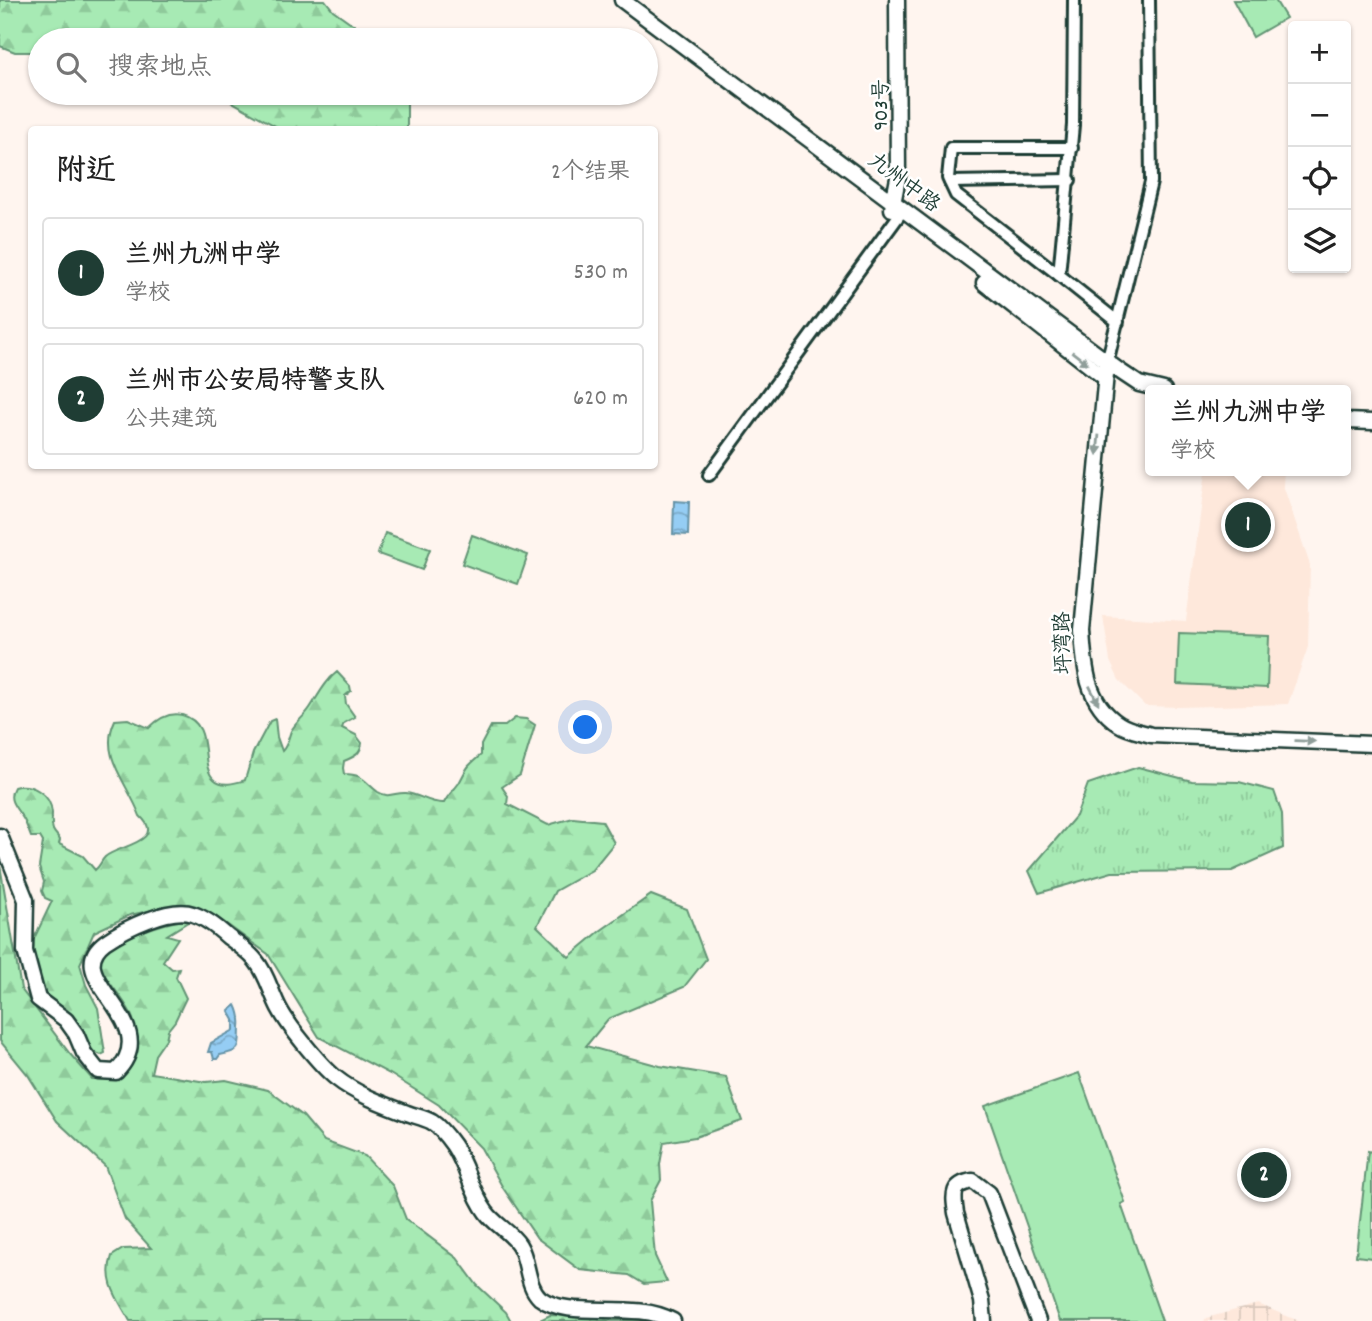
<!DOCTYPE html>
<html lang="zh">
<head>
<meta charset="utf-8">
<style>
  :root { --surface:#fff; --page:#f6f6f6; --text:#222; --muted:#767676; --line:#e0e0e0; --accent:#1f3d34 }
  body { margin:0; font-family:Dekko,"LXGW WenKai TC",sans-serif; background:var(--page); color:var(--text) }
  .controls { position:absolute; right:21px; top:21px; display:grid; overflow:hidden; border-radius:7px; box-shadow:0 2px 5px #0004 }
  .controls button { width:63px; height:63px; display:grid; place-items:center; padding:0; border:0; border-bottom:2px solid var(--line); background:var(--surface); color:var(--text); font:35px sans-serif }
  .you { position:absolute; left:586px; top:728px; width:24px; height:24px; margin:-18px; border:5px solid #fff; border-radius:50%; background:#1a73e8; box-shadow:0 0 0 10px #1a73e833 }
  .badge { display:grid; place-items:center; width:46px; height:46px; border-radius:50%; background:var(--accent); color:#fff; font-size:23px; font-weight:700 }
  .pin { position:absolute; translate:-50% -50%; border:4px solid #fff; box-shadow:0 2px 7px #0006 }
  .popup { position:absolute; left:1145px; top:385px; width:206px; height:91px; box-sizing:border-box; display:grid; place-content:center; border-radius:7px; background:var(--surface); filter:drop-shadow(0 2px 5px #0005); font-size:23px; white-space:nowrap; color:var(--muted) }
  .popup b { font-size:26px; color:var(--text) }
  .popup::after { content:''; position:absolute; left:50%; top:100%; margin-left:-14px; border:14px solid transparent; border-top-color:var(--surface) }
  .list { margin:0; padding:0; list-style:none }
  h2 { display:flex; justify-content:space-between; align-items:center; height:91px; margin:0; padding:0 28px; font-size:30px }
  h2 small { font-size:23px; font-weight:400; color:var(--muted) }
  .list li { display:grid; grid-template-columns:46px 1fr auto; gap:21px; align-items:center; box-sizing:border-box; height:112px; margin:0 14px 14px; padding:0 14px; border:2px solid var(--line); border-radius:7px }
  .list b { display:block; font-size:26px; white-space:nowrap }
  .list p { margin:0; font-size:23px; white-space:nowrap; color:var(--muted) }
  .list em { font-size:23px; font-style:normal; color:var(--muted) }
  .icon { flex:none; width:38px; height:38px; fill:none; stroke:currentColor; stroke-width:2; stroke-linecap:round; stroke-linejoin:round }
  .map { position:relative; flex:none; width:1372px; height:1321px; overflow:hidden }
  .search { position:absolute; background:var(--surface); box-shadow:0 2px 5px #0004; left:28px; top:28px; width:630px; height:77px; display:flex; align-items:center; gap:18px; box-sizing:border-box; padding:0 24px; border-radius:38px; color:var(--muted); font-size:26px }
  .panel { position:absolute; background:var(--surface); box-shadow:0 2px 5px #0004; left:28px; top:126px; width:630px; height:343px; border-radius:7px }
  .map>svg:first-child { display:block }
  .built { fill:#fee8db }
  .industrial { fill:url(#industrial-grid) }
  .grass { fill:url(#grass-tufts); stroke:#639474; stroke-width:2 }
  .forest { fill:url(#forest-firs); stroke:#639474; stroke-width:2 }
  .park { fill:url(#park-dots); stroke:#639474; stroke-width:2 }
  .garden { fill:#a7eab4; stroke:#639474; stroke-width:2 }
  .water { fill:url(#water-waves); stroke:#6693a7; stroke-width:2 }
  .lines { fill:none; stroke-linecap:round; stroke-linejoin:round }
  .street-casing { stroke:#1f3d34; stroke-width:16 }
  .secondary-casing { stroke:#1f3d34; stroke-width:19 }
  .street { stroke:#fff; stroke-width:10 }
  .secondary { stroke:#fff; stroke-width:14 }
  .oneway { fill:#8f9e9a }
  .labels { text-anchor:middle; dominant-baseline:central; stroke-width:5; stroke-linejoin:round; paint-order:stroke }
  .street-label { font-size:21px; fill:#1f3d34; stroke:#fff }
</style>
</head>
<body>
<div class="map">
<svg width="1372" height="1321" viewBox="0 0 1372 1321">
  <defs>
    <pattern id="industrial-grid" width="8" height="8" patternUnits="userSpaceOnUse" patternTransform="scale(1.75)"><rect width="8" height="8" fill="#fee8db"/><path d="M0 4h8M4 0v8" fill="none" stroke="#d9c8bd"/></pattern>
    <pattern id="grass-tufts" width="24" height="20" patternUnits="userSpaceOnUse" patternTransform="scale(1.75)"><rect width="24" height="20" fill="#a7eab4"/><path d="M3 7l-1-3M5 7V3M7 7l1-3M15 17l-1-3M17 17v-4M19 17l1-3" fill="none" stroke="#8fca9b"/></pattern>
    <pattern id="forest-firs" width="22" height="20" patternUnits="userSpaceOnUse" patternTransform="scale(1.75)"><rect width="22" height="20" fill="#a7eab4"/><path d="M5 1l3.5 6h-7zM16 11l3.5 6h-7z" fill="#8fca9b"/></pattern>
    <pattern id="park-dots" width="8" height="8" patternUnits="userSpaceOnUse" patternTransform="scale(1.75)"><rect width="8" height="8" fill="#a7eab4"/><path d="M2 2h.1M6 6h.1" fill="none" stroke="#8fca9b" stroke-width="1.8" stroke-linecap="round"/></pattern>
    <pattern id="water-waves" width="16" height="10" patternUnits="userSpaceOnUse" patternTransform="scale(1.75)"><rect width="16" height="10" fill="#95cdf4"/><path d="M0 5q4-4 8 0t8 0" fill="none" stroke="#79a8c6"/></pattern>
  </defs>
  <rect width="100%" height="100%" fill="#fff5ef"/>
  <filter id="ink" filterUnits="userSpaceOnUse"><feTurbulence type="fractalNoise" baseFrequency=".0143" numOctaves="2"/><feDisplacementMap in="SourceGraphic" scale="14" xChannelSelector="R" yChannelSelector="G"/><feConvolveMatrix kernelMatrix="1 2 1 2 8 2 1 2 1" color-interpolation-filters="sRGB"/></filter>
  <g filter="url(#ink)">
    <path class="built" d="M 1206,471 L 1284,471 L 1283,485 L 1310,565 L 1308,647 L 1288,704 L 1179,707 L 1145,706 L 1119,680 L 1110,661 L 1103,616 L 1186,621 Z"/>
    <path class="industrial" d="M 1258,1304 L 1299,1321 L 1204,1321 L 1206,1318 Z"/>
    <path class="grass" d="M 1138,767 L 1192,781 L 1239,782 L 1274,791 L 1282,814 L 1283,848 L 1232,871 L 1112,872 L 1039,893 L 1029,871 L 1076,816 L 1088,784 Z"/>
    <g class="forest">
      <path d="M 0,0 L 325,0 L 333,10 L 375,40 L 40,40 L 40,52 L 15,52 L 0,46 Z"/>
      <path d="M 196,93 L 407,93 L 407,129 L 281,129 L 225,98 Z"/>
      <path d="M 337,672 L 350,686 L 351,691 L 345,696 L 346,704 L 355,717 L 344,723 L 342,728 L 356,735 L 362,743 C 361,754 354,757 344,761 L 343,768 L 344,774 C 364,774 364,782 378,792 C 389,799 395,792 406,793 C 419,794 430,804 444,803 C 448,795 454,790 459,783 C 468,767 465,768 481,755 L 481,745 L 491,726 L 505,726 L 515,718 L 526,719 L 535,725 L 520,775 L 502,787 L 508,796 L 507,804 L 548,825 L 573,818 L 602,821 L 614,843 L 592,870 L 555,891 L 537,926 L 569,957 L 600,931 L 651,895 L 687,909 L 706,959 L 684,987 L 608,1019 L 586,1046 L 660,1066 L 726,1077 L 742,1121 L 695,1137 L 664,1142 L 660,1164 L 661,1180 L 650,1201 L 655,1256 L 667,1282 L 644,1284 L 629,1275 L 580,1270 L 537,1238 L 503,1188 L 481,1148 L 439,1105 L 390,1074 L 319,1037 L 268,954 L 215,916 L 195,908 L 172,906 L 130,915 L 94,932 L 80,964 L 86,985 L 98,1008 L 105,1053 L 101,1055 L 89,1050 L 41,998 L 30,947 L 52,901 L 45,898 L 42,891 L 44,882 L 39,867 L 43,842 L 40,837 L 31,837 C 29,832 27,826 24,820 C 17,808 6,801 14,787 C 31,782 51,794 52,813 C 52,819 51,824 53,830 C 55,834 58,836 60,840 L 59,844 L 83,856 L 95,870 C 100,866 101,861 105,857 C 116,846 168,842 140,816 C 128,783 98,756 115,720 L 128,719 L 149,728 C 158,719 169,712 182,715 C 215,724 198,764 214,779 C 222,787 235,783 245,780 L 253,753 L 270,721 L 275,719 L 277,737 L 282,751 C 288,745 288,738 291,731 C 296,722 304,717 310,708 C 318,696 325,681 337,672 Z"/>
      <path d="M 0,865 L 21,989 L 70,1054 L 92,1079 C 102,1078 115,1078 124,1073 C 141,1062 138,1028 130,1012 C 112,978 72,958 133,935 C 152,928 171,920 191,920 L 167,935 L 178,938 L 163,961 L 172,969 L 179,968 L 176,977 L 186,998 L 175,1021 L 168,1030 L 166,1039 L 155,1055 L 151,1073 L 206,1082 L 226,1080 L 268,1090 L 303,1116 L 324,1141 L 365,1156 L 393,1186 L 406,1219 L 457,1258 L 477,1285 L 506,1312 L 511,1321 L 130,1321 C 118,1299 103,1282 112,1256 L 123,1249 L 151,1248 L 125,1219 L 105,1166 L 57,1121 L 28,1075 L 0,1041 Z"/>
    </g>
    <path class="park" d="M 550,1315 L 617,1316 L 658,1321 L 538,1321 Z"/>
    <g class="garden">
      <path d="M 1233,0 L 1275,0 L 1286,18 L 1253,37 Z"/>
      <path d="M 385,533 L 430,549 L 422,570 L 378,554 Z"/>
      <path d="M 472,535 L 528,555 L 518,584 L 462,564 Z"/>
      <path d="M 1179,633 L 1269,636 L 1267,688 L 1177,684 Z"/>
      <path d="M 1079,1073 L 1125,1202 L 1121,1204 L 1162,1321 L 1060,1321 L 985,1106 Z"/>
      <path d="M 1368,1151 L 1372,1152 L 1372,1258 L 1356,1256 Z"/>
    </g>
    <g class="water">
      <path d="M 674,501 L 689,502 L 688,535 L 673,534 Z"/>
      <path d="M 236,1005 C 240,1013 241,1019 240,1027 C 239,1047 243,1051 220,1055 L 217,1059 L 214,1059 L 212,1052 L 208,1052 L 211,1043 L 234,1030 L 234,1020 L 229,1011 Z"/>
    </g>
    <g class="lines">
      <g class="street-casing">
        <g id="street">
          <path d="M 1074,0 L 1073,125 L 1059,275 L 1118,322"/>
          <path d="M 950,182 L 1070,180"/>
          <path d="M 1059,275 L 956,195 L 948,178 L 951,148 L 1072,148"/>
          <path d="M 1107,363 L 1151,182 L 1149,0"/>
          <path d="M 709,475 L 903,210"/>
        </g>
      </g>
      <g class="secondary-casing">
        <g id="secondary">
          <path d="M 622,0 L 1121,372 L 1139,384 L 1164,390"/>
          <path d="M 892,209 L 898,178 L 897,0"/>
          <path d="M 984,283 L 1104,377"/>
          <path d="M 1107,363 L 1082,630 C 1084,665 1086,703 1119,724 C 1128,730 1141,732 1151,735 L 1372,744"/>
          <path d="M 1346,421 L 1372,422"/>
          <path d="M 0,836 L 26,900 L 25,951 L 38,999 L 66,1020 L 76,1034 L 84,1053 L 98,1071 L 116,1072 C 167,1021 57,978 105,942 C 124,929 170,906 193,914 C 206,918 218,928 228,937 C 238,944 249,952 256,961 C 267,974 271,993 279,1008 C 289,1027 320,1065 336,1078 C 356,1094 383,1104 407,1113 C 415,1116 425,1118 432,1122 C 440,1127 448,1138 453,1145 C 467,1165 471,1192 486,1212 C 495,1225 510,1231 519,1245 C 529,1261 526,1285 540,1298 C 570,1321 635,1299 673,1321"/>
          <path d="M 984,1321 L 982,1301 L 956,1213 C 953,1194 952,1184 973,1181 L 989,1193 L 1038,1321"/>
        </g>
      </g>
      <use href="#street" class="street"/>
      <use href="#secondary" class="secondary"/>
    </g>
    <defs><path id="oneway-solid" d="M-6-.8H1V-3.2L6.5 0L1 3.2V.8H-6Z" transform="scale(1.75)"/></defs>
    <g class="oneway">
      <use href="#oneway-solid" transform="translate(1080 358) rotate(38)"/>
      <use href="#oneway-solid" transform="translate(1098 445) rotate(95)"/>
      <use href="#oneway-solid" transform="translate(1094 695) rotate(63)"/>
      <use href="#oneway-solid" transform="translate(1305 741) rotate(2)"/>
    </g>
  </g>
  <g class="labels">
    <g class="street-label">
      <text transform="translate(883 105) rotate(-89)">903号</text>
      <text transform="translate(903 184) rotate(37)">九州中路</text>
      <text transform="translate(1065 643) rotate(-92)">坪湾路</text>
    </g>
  </g>
</svg>
<div class="controls">
<button>+</button>
<button>−</button>
<button><svg class="icon" aria-label="locate" viewBox="0 0 24 24"><circle cx="12" cy="12" r="6"/><path d="M12 2v4M12 18v4M2 12h4M18 12h4"/></svg></button>
<button><svg class="icon" aria-label="layers" viewBox="0 0 24 24"><path d="M12 4l9 5-9 5-9-5zM3 14l9 5 9-5"/></svg></button>
</div>
<div class="you"></div>
<div class="pin badge" style="left:1248px;top:525px">1</div>
<div class="popup"><b>兰州九洲中学</b>学校</div>
<div class="pin badge" style="left:1264px;top:1175px">2</div>
<div class="search"><svg class="icon" aria-label="search" viewBox="0 0 24 24"><circle cx="10" cy="10" r="6"/><path d="M15 15l6 6"/></svg>搜索地点</div>
<section class="panel">
<h2>附近<small>2个结果</small></h2>
<ul class="list">
<li><span class="badge">1</span><div><b>兰州九洲中学</b><p>学校</p></div><em>530 m</em></li>
<li><span class="badge">2</span><div><b>兰州市公安局特警支队</b><p>公共建筑</p></div><em>620 m</em></li>
</ul>
</section>
</div>
</body>
</html>
